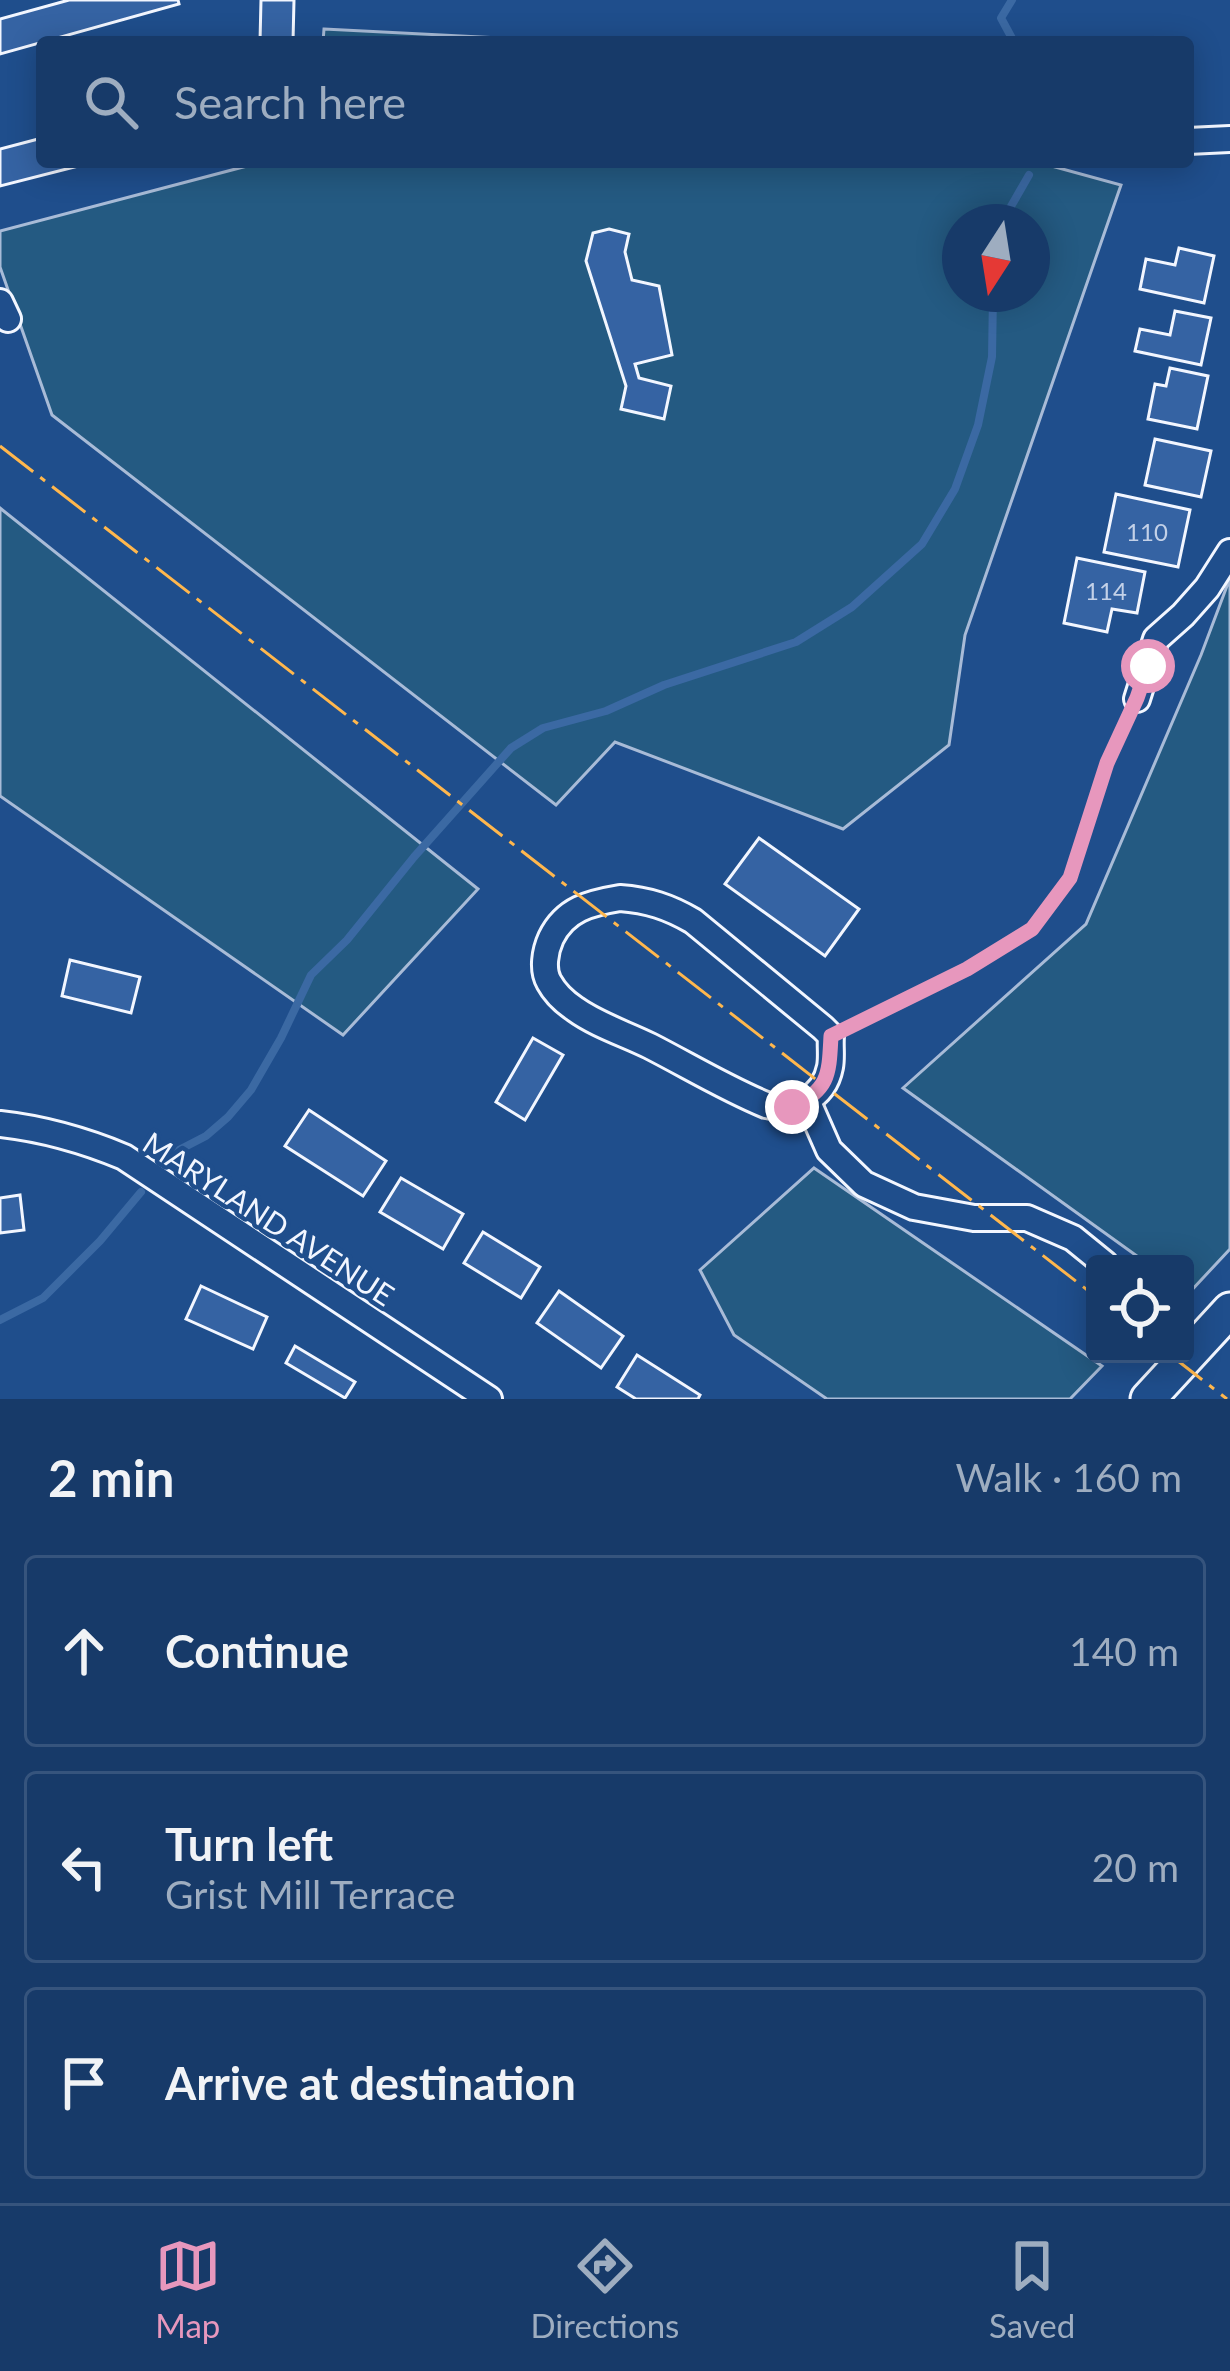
<!DOCTYPE html>
<html lang="en">
<head>
<meta charset="utf-8">
<style>
  :root { --surface:#173a69; --page:#244571; --text:#f1f3f6; --muted:#9eadc0; --line:#36547d; --accent:#e797bd }
  body { margin:0; font-family:Lato,sans-serif; background:var(--page); color:var(--text) }
  .controls { position:absolute; right:36px; bottom:36px; display:grid; overflow:hidden; border-radius:12px; box-shadow:0 6px 30px #0003 }
  .controls button { width:108px; height:108px; display:grid; place-items:center; padding:0; border:0; border-bottom:3px solid var(--line); background:var(--surface); color:var(--text); font:60px sans-serif }
  .compass { position:absolute; left:942px; top:204px; width:108px; height:108px; border-radius:50%; background:var(--surface); box-shadow:0 6px 30px #0003; rotate:192deg }
  .stop { position:absolute; width:36px; height:36px; margin:-27px; border:9px solid #e797bd; border-radius:50%; background:#fff }
  .stop.end { background:#e797bd; border-color:#fff; box-shadow:0 3px 12px #0008 }
  .list { margin:0; padding:0; list-style:none }
  h2 { display:flex; justify-content:space-between; align-items:center; height:156px; margin:0; padding:0 48px; font-size:51px }
  h2 small { font-size:39px; font-weight:400; color:var(--muted) }
  .list li { display:grid; grid-template-columns:78px 1fr auto; gap:36px; align-items:center; box-sizing:border-box; height:192px; margin:0 24px 24px; padding:0 24px; border:3px solid var(--line); border-radius:12px }
  .list b { display:block; font-size:45px; white-space:nowrap }
  .list p { margin:0; font-size:39px; white-space:nowrap; color:var(--muted) }
  .list em { font-size:39px; font-style:normal; color:var(--muted) }
  .icon { flex:none; width:66px; height:66px; fill:none; stroke:currentColor; stroke-width:2; stroke-linecap:round; stroke-linejoin:round }
  .map { position:relative; flex:none; width:1230px; height:1399px; overflow:hidden }
  .search { position:absolute; background:var(--surface); box-shadow:0 6px 30px #0003; left:36px; right:36px; top:36px; height:132px; display:flex; align-items:center; gap:30px; box-sizing:border-box; padding:0 42px; border-radius:12px; color:var(--muted); font-size:45px }
  .sheet { height:804px; background:var(--surface) }
  nav { display:flex; justify-content:space-around; align-items:center; box-sizing:border-box; height:168px; border-top:3px solid var(--line); background:var(--surface); font-size:33px; color:var(--muted) }
  nav a { display:grid; justify-items:center; gap:6px }
  nav .on { color:var(--accent) }
  .map>svg:first-child { display:block }
  .green { fill:#245a82; stroke:#a8bbd7; stroke-width:3; fill-rule:evenodd }
  .lines { fill:none; stroke-linecap:round; stroke-linejoin:round }
  .stream { stroke:#3b69a3; stroke-width:8 }
  .building { fill:#3563a3; stroke:#f2f6ff; stroke-width:3 }
  .street-casing { stroke:#f2f6ff; stroke-width:30 }
  .secondary-casing { stroke:#f2f6ff; stroke-width:39 }
  .path { stroke:#b3c4dc; stroke-width:4.5; stroke-dasharray:9 6; stroke-linecap:butt }
  .street { stroke:#1f4e8c; stroke-width:24 }
  .secondary { stroke:#1f4e8c; stroke-width:33 }
  .power { stroke:#ffb74d; stroke-width:3; stroke-dasharray:42 9 6 9; stroke-linecap:butt }
  .route { stroke:#e797bd; stroke-width:15 }
  .labels { text-anchor:middle; dominant-baseline:central; stroke-width:9; stroke-linejoin:round; paint-order:stroke }
  .number-label { font-size:24px; fill:#c3d1e8 }
  .street-label { font-size:30px; fill:#f2f6ff; stroke:#1f4e8c }
</style>
</head>
<body>
<div class="map">
<svg width="1230" height="1399" viewBox="0 0 1230 1399">
  <rect width="100%" height="100%" fill="#1f4e8c"/>
  <g class="green">
    <path d="M 324,29 L 581,42 L 323,42 Z"/>
    <path d="M 262,162 L 1037,162 L 1121,185 L 965,635 L 949,745 L 843,829 L 615,742 L 556,805 L 52,415 L 0,267 L 0,231 ZM 960,222 L 1032,222 L 1032,294 L 960,294 Z"/>
    <path d="M 0,508 L 478,889 L 343,1035 L 0,796 Z"/>
    <path d="M 1230,578 L 1230,1249 L 1189,1293 L 1185,1290 L 1185,1264 L 1148,1264 L 903,1088 L 1086,924 L 1201,655 Z"/>
    <path d="M 814,1168 L 1102,1366 L 1070,1399 L 827,1399 L 734,1335 L 700,1270 Z"/>
  </g>
  <g class="lines">
    <g class="stream">
      <path d="M 1012,0 L 1001,18 L 1014,42"/>
      <path d="M 1002,222 L 1029,175"/>
      <path d="M 168,1160 L 177,1151 L 206,1136 L 228,1117 L 251,1090 L 281,1038 L 311,975 L 347,940 L 414,857 L 511,748 L 543,728 L 606,711 L 664,685 L 796,642 L 852,607 L 922,544 L 955,489 L 978,425 L 992,357 L 993,294"/>
      <path d="M 0,1320 L 43,1298 L 100,1241 L 141,1192"/>
    </g>
  </g>
  <g class="building">
    <path d="M 69,0 L 178,0 L 179,4 L 0,54 L 0,19 Z"/>
    <path d="M 261,0 L 294,0 L 293,42 L 260,42 Z"/>
    <path d="M 42,138 L 42,162 L 94,162 L 0,186 L 0,149 Z"/>
    <path d="M 609,229 L 629,234 L 625,252 L 632,280 L 659,286 L 672,355 L 635,364 L 639,378 L 671,386 L 664,419 L 621,409 L 626,386 L 586,261 L 593,233 Z"/>
    <path d="M 1179,248 L 1214,256 L 1204,303 L 1140,289 L 1146,259 L 1175,265 Z"/>
    <path d="M 1175,311 L 1211,318 L 1201,365 L 1135,351 L 1140,329 L 1170,335 Z"/>
    <path d="M 1170,368 L 1208,376 L 1197,429 L 1148,419 L 1155,384 L 1166,386 Z"/>
    <path d="M 1155,439 L 1211,451 L 1201,497 L 1145,485 Z"/>
    <path d="M 1116,494 L 1190,510 L 1178,567 L 1104,552 Z"/>
    <path d="M 1077,558 L 1145,572 L 1137,613 L 1112,609 L 1107,632 L 1064,623 Z"/>
    <path d="M 759,838 L 859,909 L 825,956 L 725,884 Z"/>
    <path d="M 70,960 L 140,977 L 131,1013 L 62,996 Z"/>
    <path d="M 533,1038 L 563,1055 L 525,1120 L 496,1102 Z"/>
    <path d="M 309,1110 L 386,1161 L 363,1196 L 285,1146 Z"/>
    <path d="M 401,1178 L 463,1214 L 443,1249 L 380,1212 Z"/>
    <path d="M 20,1195 L 24,1230 L 0,1233 L 0,1198 Z"/>
    <path d="M 483,1232 L 540,1267 L 521,1298 L 464,1263 Z"/>
    <path d="M 201,1286 L 267,1317 L 253,1349 L 186,1319 Z"/>
    <path d="M 559,1291 L 623,1336 L 601,1368 L 537,1323 Z"/>
    <path d="M 295,1346 L 355,1382 L 345,1398 L 286,1363 Z"/>
    <path d="M 637,1355 L 700,1395 L 698,1399 L 636,1399 L 617,1387 Z"/>
  </g>
  <g class="lines">
    <g class="street-casing">
      <g id="street">
        <path d="M 1188,141 L 1230,139"/>
        <path d="M 0,302 L 8,319"/>
        <path d="M 1137,699 L 1156,639 L 1183,615 L 1207,588 L 1230,552"/>
        <path d="M 620,898 C 648,900 669,907 693,921 L 823,1028 L 831,1036 C 830,1046 832,1057 830,1067 C 824,1098 794,1112 766,1105 C 727,1089 689,1066 650,1046 C 626,1034 597,1025 575,1009 C 566,1003 555,993 549,982 C 542,970 545,951 551,938 C 565,909 590,903 620,898 Z"/>
        <path d="M 807,1100 L 829,1150 L 864,1184 L 914,1207 L 974,1218 L 1027,1218 L 1073,1238 L 1105,1264"/>
        <path d="M 0,1124 C 45,1129 83,1140 124,1157 L 489,1399"/>
      </g>
    </g>
    <g class="secondary-casing">
      <path id="secondary" d="M 1148,1399 L 1230,1310"/>
    </g>
    <path class="path" d="M 852,1025 L 967,969 L 1032,929 L 1069,878 L 1107,763 L 1126,723"/>
    <use href="#street" class="street"/>
    <use href="#secondary" class="secondary"/>
    <g class="power">
      <path d="M 0,446 L 1095,1296"/>
      <path d="M 1169,1354 L 1227,1399"/>
    </g>
  </g>
  <g class="lines">
    <path class="route" d="M 792,1107 C 830,1090 829,1073 831,1036 L 967,969 L 1032,929 L 1070,878 L 1107,763 L 1137,698 L 1148,666"/>
  </g>
  <g class="labels">
    <g class="number-label">
      <text x="1147" y="531">110</text>
      <text x="1106" y="590">114</text>
    </g>
    <g class="street-label">
      <text transform="translate(269 1218) rotate(33)">MARYLAND AVENUE</text>
    </g>
  </g>
</svg>
<div class="controls">
<button><svg class="icon" aria-label="locate" viewBox="0 0 24 24"><circle cx="12" cy="12" r="6"/><path d="M12 2v4M12 18v4M2 12h4M18 12h4"/></svg></button>
</div>
<svg class="compass" viewBox="-18 -18 36 36"><path d="M0-13l5 13h-10z" fill="#e53935"/><path d="M0 13l5-13h-10z" fill="#9eadc0"/></svg>
<div class="stop" style="left:1148px;top:666px"></div>
<div class="stop end" style="left:792px;top:1107px"></div>
<div class="search"><svg class="icon" aria-label="search" viewBox="0 0 24 24"><circle cx="10" cy="10" r="6"/><path d="M15 15l6 6"/></svg>Search here</div>
</div>
<section class="sheet">
<h2>2 min<small>Walk · 160 m</small></h2>
<ul class="list">
<li><svg class="icon" aria-label="ahead" viewBox="0 0 24 24"><path d="M12 20V5M6 11l6-6 6 6"/></svg><div><b>Continue</b></div><em>140 m</em></li>
<li><svg class="icon" aria-label="left" viewBox="0 0 24 24"><path d="M17 20v-9H6M10 6l-5 5 5 5"/></svg><div><b>Turn left</b><p>Grist Mill Terrace</p></div><em>20 m</em></li>
<li><svg class="icon" aria-label="arrive" viewBox="0 0 24 24"><path d="M6 21V4h12l-3 4 3 4H6"/></svg><div><b>Arrive at destination</b></div></li>
</ul>
</section>
<nav>
<a class="on"><svg class="icon" aria-label="map" viewBox="0 0 24 24"><path d="M3 6l6-2 6 2 6-2v14l-6 2-6-2-6 2zM9 4v14M15 6v14"/></svg>Map</a>
<a><svg class="icon" aria-label="directions" viewBox="0 0 24 24"><path d="M12 3l9 9-9 9-9-9zM9 14v-3h6M13 9l2 2-2 2"/></svg>Directions</a>
<a><svg class="icon" aria-label="saved" viewBox="0 0 24 24"><path d="M7 4h10v16l-5-4-5 4z"/></svg>Saved</a>
</nav>
</body>
</html>
